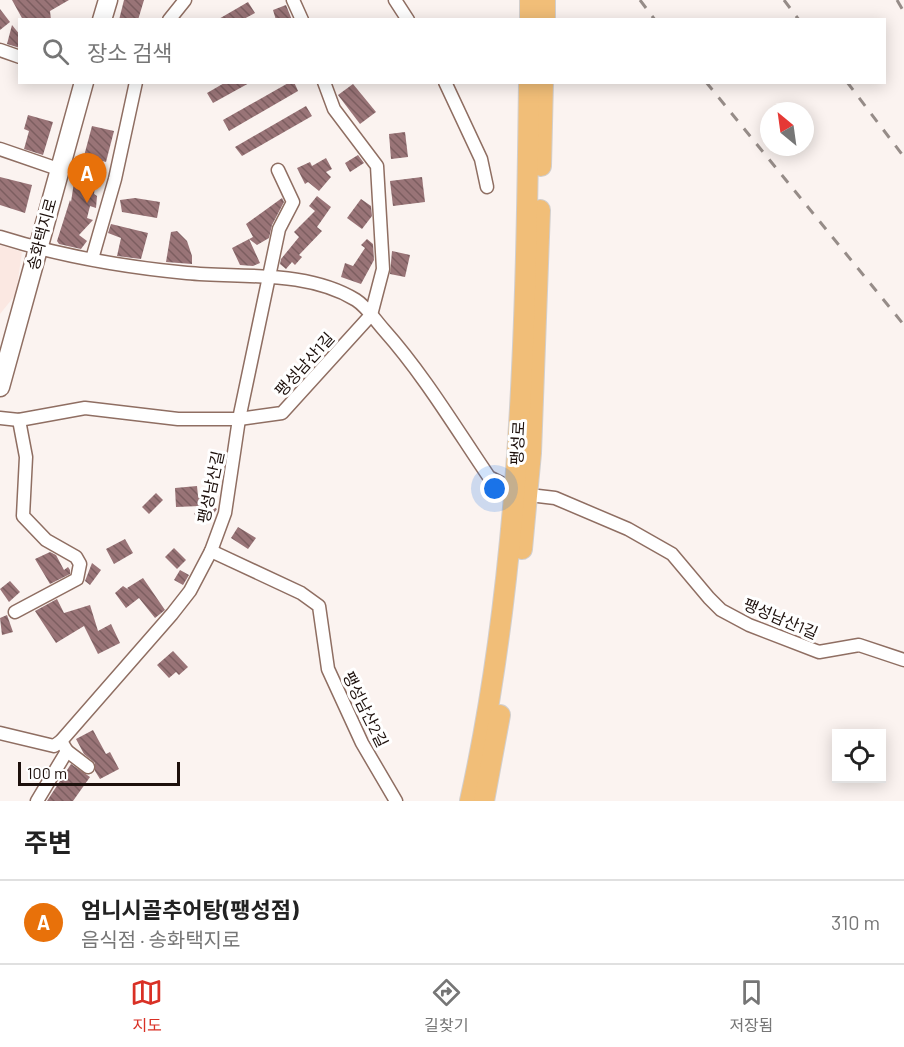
<!DOCTYPE html>
<html lang="ko">
<head>
<meta charset="utf-8">
<style>
  :root { --surface:#fff; --page:#f2f2f2; --text:#222; --muted:#767676; --line:#e0e0e0; --accent:#d93025 }
  body { margin:0; font-family:Barlow,"Noto Sans KR",sans-serif; background:var(--page); color:var(--text) }
  .controls { position:absolute; right:18px; bottom:18px; display:grid; overflow:hidden; border-radius:0px; box-shadow:0 3px 15px #0003 }
  .controls button { width:54px; height:54px; display:grid; place-items:center; padding:0; border:0; border-bottom:2px solid var(--line); background:var(--surface); color:var(--text); font:30px sans-serif }
  .compass { position:absolute; left:760px; top:102px; width:54px; height:54px; border-radius:50%; background:var(--surface); box-shadow:0 3px 15px #0003; rotate:331deg }
  .scale { position:absolute; left:18px; bottom:15px; width:162px; box-sizing:border-box; padding-left:6px; border:3px solid #1d100c; border-top:0; font-size:16px; line-height:21px; white-space:nowrap; color:#1d100c; -webkit-text-stroke:4px #fff; paint-order:stroke }
  .you { position:absolute; left:495px; top:489px; width:21px; height:21px; margin:-15px; border:4px solid #fff; border-radius:50%; background:#1a73e8; box-shadow:0 0 0 9px #1a73e833 }
  .badge { display:grid; place-items:center; width:39px; height:39px; border-radius:50%; background:var(--accent); color:#fff; font-size:20px; font-weight:700 }
  .pin { position:absolute; translate:-50% -50px; filter:drop-shadow(0 2px 3px #0008) }
  .pin::after { content:''; position:absolute; top:32px; width:21px; height:18px; background:inherit; clip-path:polygon(0 0,100% 0,50% 100%) }
  .list { margin:0; padding:0; list-style:none }
  h2 { display:flex; justify-content:space-between; align-items:center; height:78px; margin:0; padding:0 24px; font-size:26px }
  h2 small { font-size:20px; font-weight:400; color:var(--muted) }
  .list li { display:grid; grid-template-columns:39px 1fr auto; gap:18px; align-items:center; box-sizing:border-box; height:84px; padding:0 24px; border-top:2px solid var(--line) }
  .list b { display:block; font-size:22px; white-space:nowrap }
  .list p { margin:0; font-size:20px; white-space:nowrap; color:var(--muted) }
  .list em { font-size:20px; font-style:normal; color:var(--muted) }
  .icon { flex:none; width:33px; height:33px; fill:none; stroke:currentColor; stroke-width:2; stroke-linecap:round; stroke-linejoin:round }
  .map { position:relative; flex:none; width:904px; height:801px; overflow:hidden }
  .search { position:absolute; background:var(--surface); box-shadow:0 3px 15px #0003; left:18px; right:18px; top:18px; height:66px; display:flex; align-items:center; gap:15px; box-sizing:border-box; padding:0 21px; border-radius:0px; color:var(--muted); font-size:22px }
  .sheet { height:162px; background:var(--surface) }
  nav { display:flex; justify-content:space-around; align-items:center; box-sizing:border-box; height:84px; border-top:2px solid var(--line); background:var(--surface); font-size:16px; color:var(--muted) }
  nav a { display:grid; justify-items:center; gap:3px }
  nav .on { color:var(--accent) }
  .map>svg:first-child { display:block }
  .built { fill:#fbe8e2 }
  .building { fill:url(#building-back-hatch) }
  .lines { fill:none; stroke-linecap:round; stroke-linejoin:round }
  .street-casing { stroke:#8f6e62; stroke-width:15 }
  .secondary-casing { stroke:#8f6e62; stroke-width:21 }
  .primary-casing { stroke:#d2cfce; stroke-width:22 }
  .street { stroke:#fff; stroke-width:12 }
  .secondary { stroke:#fff; stroke-width:18 }
  .primary { stroke:#f1be78; stroke-width:20 }
  .rail { stroke:#968c88; stroke-width:3; stroke-dasharray:10 10; stroke-linecap:butt }
  .labels { text-anchor:middle; dominant-baseline:central; stroke-width:6; stroke-linejoin:round; paint-order:stroke }
  .street-label { font-size:16px; fill:#1d100c; stroke:#fff }
</style>
</head>
<body>
<div class="map">
<svg width="904" height="801" viewBox="0 0 904 801">
  <defs>
    <pattern id="building-back-hatch" width="6" height="6" patternUnits="userSpaceOnUse" patternTransform="scale(1.5)"><rect width="6" height="6" fill="#997477"/><path d="M-1 5l2 2M0 0l6 6M5-1l2 2" fill="none" stroke="#7c5e60"/></pattern>
  </defs>
  <rect width="100%" height="100%" fill="#fbf3f0"/>
  <path class="built" d="M 0,245 L 22,252 L 16,294 L 0,314 Z"/>
  <g class="building">
    <path d="M 12,0 L 69,0 L 50,11 L 51,20 L 23,20 Z"/>
    <path d="M 124,0 L 144,0 L 138,20 L 119,20 Z"/>
    <path d="M 248,2 L 255,13 L 242,20 L 217,20 Z"/>
    <path d="M 286,5 L 292,20 L 276,20 L 273,10 Z"/>
    <path d="M 0,9 L 10,22 L 0,30 Z"/>
    <path d="M 12,25 L 20,35 L 20,48 L 7,44 Z"/>
    <path d="M 226,82 L 251,82 L 213,103 L 207,93 Z"/>
    <path d="M 290,82 L 294,82 L 298,91 L 229,131 L 223,120 Z"/>
    <path d="M 353,84 L 376,112 L 360,124 L 338,95 Z"/>
    <path d="M 306,106 L 312,116 L 242,156 L 235,147 Z"/>
    <path d="M 28,115 L 53,122 L 43,155 L 24,149 L 29,131 L 24,129 Z"/>
    <path d="M 92,126 L 114,131 L 106,162 L 84,156 Z"/>
    <path d="M 405,132 L 408,157 L 391,159 L 389,134 Z"/>
    <path d="M 358,155 L 364,163 L 350,172 L 345,163 Z"/>
    <path d="M 326,158 L 332,169 L 326,172 L 331,177 L 319,191 L 308,182 L 305,184 L 297,168 L 310,162 L 312,166 Z"/>
    <path d="M 0,177 L 32,185 L 25,213 L 0,205 Z"/>
    <path d="M 422,177 L 425,202 L 393,206 L 390,181 Z"/>
    <path d="M 74,182 L 95,187 L 94,194 L 97,196 L 96,208 L 90,206 L 87,218 L 93,220 L 79,235 L 87,241 L 81,249 L 59,244 L 57,241 L 70,200 L 71,202 Z"/>
    <path d="M 317,196 L 331,207 L 317,227 L 322,231 L 299,255 L 302,257 L 295,265 L 292,262 L 286,269 L 280,264 L 281,259 L 299,237 L 294,232 L 315,211 L 309,206 Z"/>
    <path d="M 135,198 L 160,202 L 157,218 L 122,212 L 120,200 Z"/>
    <path d="M 282,198 L 284,202 L 272,225 L 269,238 L 257,245 L 249,239 L 260,263 L 253,266 L 240,265 L 232,248 L 253,237 L 246,224 Z"/>
    <path d="M 361,199 L 371,206 L 372,216 L 362,229 L 347,218 Z"/>
    <path d="M 111,224 L 148,233 L 141,259 L 117,256 L 121,238 L 108,233 Z"/>
    <path d="M 177,231 L 187,241 L 192,256 L 192,264 L 166,262 L 171,232 Z"/>
    <path d="M 367,239 L 373,244 L 374,260 L 361,284 L 341,277 L 345,263 L 353,266 L 365,248 L 361,245 Z"/>
    <path d="M 392,251 L 410,255 L 405,277 L 390,274 Z"/>
    <path d="M 197,486 L 198,496 L 217,509 L 207,523 L 194,514 L 200,506 L 176,507 L 175,488 Z"/>
    <path d="M 156,493 L 163,500 L 149,514 L 142,507 Z"/>
    <path d="M 238,527 L 256,538 L 248,549 L 231,538 Z"/>
    <path d="M 125,539 L 133,553 L 114,564 L 106,549 Z"/>
    <path d="M 174,548 L 186,560 L 177,569 L 165,557 Z"/>
    <path d="M 50,552 L 56,555 L 64,570 L 68,567 L 70,570 L 70,574 L 50,584 L 35,559 Z"/>
    <path d="M 92,563 L 101,570 L 90,585 L 85,581 Z"/>
    <path d="M 180,570 L 189,575 L 183,585 L 174,580 Z"/>
    <path d="M 143,578 L 165,610 L 155,618 L 139,598 L 126,608 L 115,593 L 123,586 L 129,590 L 127,588 Z"/>
    <path d="M 10,581 L 20,592 L 9,602 L 0,589 Z"/>
    <path d="M 57,599 L 64,613 L 90,605 L 98,631 L 111,624 L 120,643 L 98,654 L 84,626 L 56,643 L 35,611 Z"/>
    <path d="M 7,615 L 13,632 L 2,635 L 0,618 Z"/>
    <path d="M 173,651 L 188,667 L 179,675 L 176,672 L 169,678 L 157,665 Z"/>
    <path d="M 93,730 L 106,754 L 110,752 L 119,769 L 100,779 L 95,771 L 95,763 L 84,754 L 76,739 Z"/>
    <path d="M 71,764 L 90,777 L 73,801 L 47,801 Z"/>
  </g>
  <g class="lines">
    <g class="street-casing">
      <g id="street">
        <path d="M 293,0 L 302,20"/>
        <path d="M 395,0 L 408,20"/>
        <path d="M 169,20 L 185,0"/>
        <path d="M 0,50 L 20,57"/>
        <path d="M 445,82 L 481,159 L 487,187"/>
        <path d="M 0,149 L 58,169"/>
        <path d="M 0,237 C 60,256 124,267 187,273 C 242,278 307,270 356,300 C 367,307 375,320 384,330 C 424,375 455,427 489,477 L 503,484"/>
        <path d="M 92,259 L 115,179 L 136,82"/>
        <path d="M 0,418 L 19,420 L 85,408 L 178,419 L 239,419 L 282,413 L 371,315 L 383,269 L 377,166 L 334,109 L 324,82"/>
        <path d="M 538,496 L 555,498 L 628,529 L 672,554 L 709,598 L 721,610 L 749,625 L 819,652 L 859,645 L 904,660"/>
        <path d="M 211,551 L 301,593 L 319,606 L 328,669 L 362,743 L 396,801"/>
        <path d="M 15,612 L 77,579 L 80,564 L 76,557 L 46,540 L 23,516 L 26,457 L 19,420"/>
        <path d="M 0,733 L 54,746 L 61,741 L 172,614 L 190,591 L 211,551 L 225,513 L 239,419 L 279,229 L 293,202 L 278,170"/>
        <path d="M 67,751 L 88,767"/>
        <path d="M 37,801 L 67,751 L 61,741"/>
      </g>
    </g>
    <g class="secondary-casing">
      <g id="secondary">
        <path d="M 102,20 L 108,0"/>
        <path d="M 0,387 L 84,82"/>
      </g>
    </g>
    <g class="primary-casing">
      <g id="primary">
        <path d="M 530,20 L 530,0"/>
        <path d="M 545,20 L 545,0"/>
        <path d="M 541,166 L 543,82"/>
        <path d="M 522,549 L 531,453 L 540,210"/>
        <path d="M 470,801 C 522,566 526,322 529,82"/>
        <path d="M 484,801 L 500,715"/>
      </g>
    </g>
    <use href="#street" class="street"/>
    <use href="#secondary" class="secondary"/>
    <use href="#primary" class="primary"/>
    <g class="rail">
      <path d="M 640,0 L 655,20"/>
      <path d="M 784,0 L 799,20"/>
      <path d="M 897,0 L 904,12"/>
      <path d="M 706,82 L 904,325"/>
      <path d="M 847,82 L 904,157"/>
    </g>
  </g>
  <g class="labels">
    <g class="street-label">
      <text transform="translate(41 234) rotate(-75)">송화택지로</text>
      <text transform="translate(304 364) rotate(-48)">팽성남산1길</text>
      <text transform="translate(517 443) rotate(-87)">팽성로</text>
      <text transform="translate(210 487) rotate(-78)">팽성남산길</text>
      <text transform="translate(781 618) rotate(23)">팽성남산1길</text>
      <text transform="translate(366 709) rotate(64)">팽성남산2길</text>
    </g>
  </g>
</svg>
<div class="controls">
<button><svg class="icon" aria-label="locate" viewBox="0 0 24 24"><circle cx="12" cy="12" r="6"/><path d="M12 2v4M12 18v4M2 12h4M18 12h4"/></svg></button>
</div>
<svg class="compass" viewBox="-18 -18 36 36"><path d="M0-13l5 13h-10z" fill="#e53935"/><path d="M0 13l5-13h-10z" fill="#767676"/></svg>
<div class="scale">100 m</div>
<div class="you"></div>
<div class="pin badge" style="left:87px;top:203px;background:#e8710a">A</div>
<div class="search"><svg class="icon" aria-label="search" viewBox="0 0 24 24"><circle cx="10" cy="10" r="6"/><path d="M15 15l6 6"/></svg>장소 검색</div>
</div>
<section class="sheet">
<h2>주변<small></small></h2>
<ul class="list">
<li><span class="badge" style="background:#e8710a">A</span><div><b>엄니시골추어탕(팽성점)</b><p>음식점 · 송화택지로</p></div><em>310 m</em></li>
</ul>
</section>
<nav>
<a class="on"><svg class="icon" aria-label="map" viewBox="0 0 24 24"><path d="M3 6l6-2 6 2 6-2v14l-6 2-6-2-6 2zM9 4v14M15 6v14"/></svg>지도</a>
<a><svg class="icon" aria-label="directions" viewBox="0 0 24 24"><path d="M12 3l9 9-9 9-9-9zM9 14v-3h6M13 9l2 2-2 2"/></svg>길찾기</a>
<a><svg class="icon" aria-label="saved" viewBox="0 0 24 24"><path d="M7 4h10v16l-5-4-5 4z"/></svg>저장됨</a>
</nav>
</body>
</html>
